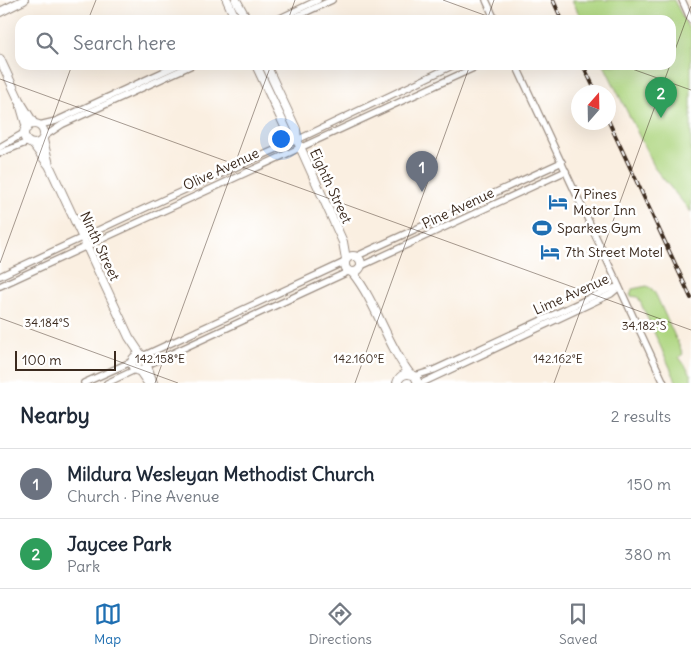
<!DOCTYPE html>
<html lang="en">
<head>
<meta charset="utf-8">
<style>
  :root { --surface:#fff; --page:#f6f6f7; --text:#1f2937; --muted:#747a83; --line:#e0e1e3; --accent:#1f6fb2 }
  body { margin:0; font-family:Delius,sans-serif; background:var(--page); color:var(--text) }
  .compass { position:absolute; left:571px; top:85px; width:45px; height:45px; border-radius:50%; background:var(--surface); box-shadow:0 5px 20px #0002; rotate:20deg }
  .scale { position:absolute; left:15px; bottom:12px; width:101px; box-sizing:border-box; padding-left:5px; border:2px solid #3b2a1e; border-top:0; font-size:14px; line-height:18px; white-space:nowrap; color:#3b2a1e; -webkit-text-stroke:4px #fff; paint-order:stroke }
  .you { position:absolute; left:280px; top:138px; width:18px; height:18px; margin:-12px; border:4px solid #fff; border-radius:50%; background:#1a73e8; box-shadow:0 0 0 8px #1a73e833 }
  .badge { display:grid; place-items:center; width:32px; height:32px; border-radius:50%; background:var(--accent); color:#fff; font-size:16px; font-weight:700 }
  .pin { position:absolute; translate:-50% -41px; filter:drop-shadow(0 1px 2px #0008) }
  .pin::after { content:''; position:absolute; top:26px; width:18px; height:15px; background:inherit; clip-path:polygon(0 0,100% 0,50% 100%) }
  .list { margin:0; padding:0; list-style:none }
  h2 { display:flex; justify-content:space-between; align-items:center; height:65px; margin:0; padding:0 20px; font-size:21px }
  h2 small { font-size:16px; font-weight:400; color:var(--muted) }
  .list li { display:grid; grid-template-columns:32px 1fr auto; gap:15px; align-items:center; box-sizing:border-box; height:70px; padding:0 20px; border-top:1px solid var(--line) }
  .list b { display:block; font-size:19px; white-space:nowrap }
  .list p { margin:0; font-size:16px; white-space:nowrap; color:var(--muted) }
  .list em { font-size:16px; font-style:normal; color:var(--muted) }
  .icon { flex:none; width:28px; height:28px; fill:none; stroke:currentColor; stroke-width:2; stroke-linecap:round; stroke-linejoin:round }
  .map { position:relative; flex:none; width:691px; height:383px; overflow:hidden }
  .search { position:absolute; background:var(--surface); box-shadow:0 5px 20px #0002; left:15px; right:15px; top:15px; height:55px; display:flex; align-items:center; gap:12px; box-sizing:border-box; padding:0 18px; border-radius:15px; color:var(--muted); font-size:19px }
  .sheet { height:205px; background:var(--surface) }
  nav { display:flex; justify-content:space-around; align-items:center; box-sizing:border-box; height:70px; border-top:1px solid var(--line); background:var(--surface); font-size:14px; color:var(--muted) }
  nav a { display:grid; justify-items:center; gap:2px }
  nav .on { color:var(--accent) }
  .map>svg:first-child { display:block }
  .green { fill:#add57f; stroke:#74804e }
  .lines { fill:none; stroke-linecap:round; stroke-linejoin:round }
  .street-casing { stroke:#9a8c80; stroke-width:8 }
  .secondary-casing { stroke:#9a8c80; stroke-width:10 }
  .street { stroke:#fff; stroke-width:5.5 }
  .secondary { stroke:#fff; stroke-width:8 }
  .rail-casing { stroke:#3b2a1e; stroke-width:4 }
  .rail { stroke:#fff; stroke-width:2; stroke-dasharray:5.5; stroke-linecap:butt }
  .ticks { fill:none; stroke:#3b2a1e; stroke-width:1; stroke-opacity:0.45 }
  .labels { text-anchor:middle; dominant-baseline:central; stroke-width:5; stroke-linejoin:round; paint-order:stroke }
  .street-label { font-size:14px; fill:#3b2a1e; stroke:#fff }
  .poi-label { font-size:14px; fill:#3b2a1e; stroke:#fff; text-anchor:start }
  .ticks-label { font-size:12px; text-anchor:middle; fill:#3b2a1e; stroke:#fff; stroke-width:5; stroke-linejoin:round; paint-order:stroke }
</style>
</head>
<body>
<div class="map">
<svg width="691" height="383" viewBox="0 0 691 383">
  <rect width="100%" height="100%" fill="#fff"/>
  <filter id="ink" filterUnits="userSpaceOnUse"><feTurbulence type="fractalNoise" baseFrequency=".02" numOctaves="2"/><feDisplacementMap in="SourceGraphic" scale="10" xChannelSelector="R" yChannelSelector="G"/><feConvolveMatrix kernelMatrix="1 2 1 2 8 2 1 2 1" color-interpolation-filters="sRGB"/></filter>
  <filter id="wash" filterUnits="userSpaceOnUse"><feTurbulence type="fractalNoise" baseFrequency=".0096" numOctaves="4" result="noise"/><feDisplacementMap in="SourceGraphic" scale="20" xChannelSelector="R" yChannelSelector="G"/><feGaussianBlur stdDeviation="1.12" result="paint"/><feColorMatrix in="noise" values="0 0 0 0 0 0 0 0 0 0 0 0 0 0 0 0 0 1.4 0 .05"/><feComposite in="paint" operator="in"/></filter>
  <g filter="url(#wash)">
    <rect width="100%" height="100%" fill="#faefe1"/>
    <g class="green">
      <path d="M 572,0 L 674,0 L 691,33 L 691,212 L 656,170 L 604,65 L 671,65 L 671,20 L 582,20 Z"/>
      <path d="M 259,65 L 264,65 L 292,127 L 289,129 Z"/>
      <path d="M 647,286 L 652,289 L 656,295 L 683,354 L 679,357 L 691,374 L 691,383 L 677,383 L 638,297 L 630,296 L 632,289 Z"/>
    </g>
  </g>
  <g filter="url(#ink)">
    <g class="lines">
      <g class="street-casing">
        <g id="street">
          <path d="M 486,0 L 495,20"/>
          <path d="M 682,0 L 691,20"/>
          <path d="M 276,20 L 318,0"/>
          <path d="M 289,20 L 332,0"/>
          <path d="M 516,65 L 664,383"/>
          <path d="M 39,125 L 56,121 L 178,65"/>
          <path d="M 45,136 L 63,124 L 192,65"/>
          <path d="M 0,147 L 24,133"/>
          <path d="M 0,153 L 28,142"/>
          <path d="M 357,256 L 562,162"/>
          <path d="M 361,266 L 566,171"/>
          <path d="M 0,276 L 169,197 L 297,140 L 454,65"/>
          <path d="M 0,286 L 480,65"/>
          <path d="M 143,356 L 345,262"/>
          <path d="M 147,365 L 350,271"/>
          <path d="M 415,376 L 434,370 L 609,289 L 619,287"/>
          <path d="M 84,383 L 133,361"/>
          <path d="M 107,383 L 137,369"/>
          <path d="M 422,383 L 611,294 L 618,288"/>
        </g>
      </g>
      <g class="secondary-casing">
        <g id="secondary">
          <path d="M 227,0 L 236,20"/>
          <path d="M 236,0 L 247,20"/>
          <path d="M 0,12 L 24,0"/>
          <path d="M 0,59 L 19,100 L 34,124"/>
          <path d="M 256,65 L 288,133 L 297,140"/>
          <path d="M 266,65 L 296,129 L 297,140 L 343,242 L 346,259"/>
          <path d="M 21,107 L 27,128"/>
          <circle cx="34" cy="134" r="10"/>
          <path d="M 43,140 L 49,165 L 129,337 L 141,355"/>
          <path d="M 33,144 L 48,164"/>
          <circle cx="353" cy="264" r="8"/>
          <path d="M 352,272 C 377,303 386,343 410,374"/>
          <circle cx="140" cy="363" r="8"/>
          <path d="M 147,366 L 153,383"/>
          <path d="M 139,370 L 148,383"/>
          <path d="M 397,383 C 400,374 407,372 415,376 L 418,383"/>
        </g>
      </g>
      <use href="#street" class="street"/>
      <use href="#secondary" class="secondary"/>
      <g class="rail-casing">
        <g id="rail">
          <path d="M 553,0 L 562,20"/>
          <path d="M 583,65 L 596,92"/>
          <path d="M 608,120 L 691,298"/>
        </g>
      </g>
      <use href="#rail" class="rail"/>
    </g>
  </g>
  <path class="ticks" d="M 443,0 L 498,20M 88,20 L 96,0M 288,20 L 295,0M 487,20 L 494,0M 671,61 L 691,6M 621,65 L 691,90M 0,79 L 691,330M 0,263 L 72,65M 0,318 L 178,383M 155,383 L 271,65M 355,383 L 470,65M 554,383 L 670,65"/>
  <defs>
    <g id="hotel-bare" transform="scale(1.5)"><path d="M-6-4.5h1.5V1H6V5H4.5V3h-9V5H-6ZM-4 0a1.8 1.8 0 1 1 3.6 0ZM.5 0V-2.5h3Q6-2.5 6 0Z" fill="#1f6fb2" stroke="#fff" stroke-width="2.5" paint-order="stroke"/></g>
    <g id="stadium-bare" transform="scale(1.5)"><path d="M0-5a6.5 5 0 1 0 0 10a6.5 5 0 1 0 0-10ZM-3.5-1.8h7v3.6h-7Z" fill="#1f6fb2" stroke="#fff" stroke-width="2.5" paint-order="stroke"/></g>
  </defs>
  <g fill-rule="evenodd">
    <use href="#hotel-bare" x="558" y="202"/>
    <use href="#stadium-bare" x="542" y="228"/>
    <use href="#hotel-bare" x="550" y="252"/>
  </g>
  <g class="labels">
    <g class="street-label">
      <text transform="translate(221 169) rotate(-25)">Olive Avenue</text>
      <text transform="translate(331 186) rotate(65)">Eighth Street</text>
      <text transform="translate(458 208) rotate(-25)">Pine Avenue</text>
      <text transform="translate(100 246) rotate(65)">Ninth Street</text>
      <text transform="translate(571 294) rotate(-24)">Lime Avenue</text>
    </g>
    <g class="poi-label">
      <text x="573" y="194">7 Pines<tspan x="573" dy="16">Motor Inn</tspan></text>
      <text x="557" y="228">Sparkes Gym</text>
      <text x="565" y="252">7th Street Motel</text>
    </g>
  </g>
  <g class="ticks-label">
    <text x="47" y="327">34.184°S</text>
    <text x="644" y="330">34.182°S</text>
    <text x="160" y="363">142.158°E</text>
    <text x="359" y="363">142.160°E</text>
    <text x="558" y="363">142.162°E</text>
  </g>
</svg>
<svg class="compass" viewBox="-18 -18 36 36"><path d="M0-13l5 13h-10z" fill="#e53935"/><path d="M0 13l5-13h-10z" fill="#747a83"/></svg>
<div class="scale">100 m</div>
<div class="you"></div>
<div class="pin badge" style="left:422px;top:192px;background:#6b7280">1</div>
<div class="pin badge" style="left:661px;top:118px;background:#2e9e5b">2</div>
<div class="search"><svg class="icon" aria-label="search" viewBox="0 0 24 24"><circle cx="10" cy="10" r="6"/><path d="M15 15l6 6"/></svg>Search here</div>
</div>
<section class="sheet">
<h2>Nearby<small>2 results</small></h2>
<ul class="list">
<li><span class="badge" style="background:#6b7280">1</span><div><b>Mildura Wesleyan Methodist Church</b><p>Church · Pine Avenue</p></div><em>150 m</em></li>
<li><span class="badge" style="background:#2e9e5b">2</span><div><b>Jaycee Park</b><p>Park</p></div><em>380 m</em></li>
</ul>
</section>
<nav>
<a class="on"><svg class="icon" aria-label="map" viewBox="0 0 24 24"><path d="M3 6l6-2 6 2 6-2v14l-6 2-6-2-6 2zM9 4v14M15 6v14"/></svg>Map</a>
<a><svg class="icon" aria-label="directions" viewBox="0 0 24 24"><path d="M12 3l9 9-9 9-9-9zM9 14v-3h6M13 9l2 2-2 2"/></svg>Directions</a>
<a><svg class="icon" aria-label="saved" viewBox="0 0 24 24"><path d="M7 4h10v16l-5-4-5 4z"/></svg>Saved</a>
</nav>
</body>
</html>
